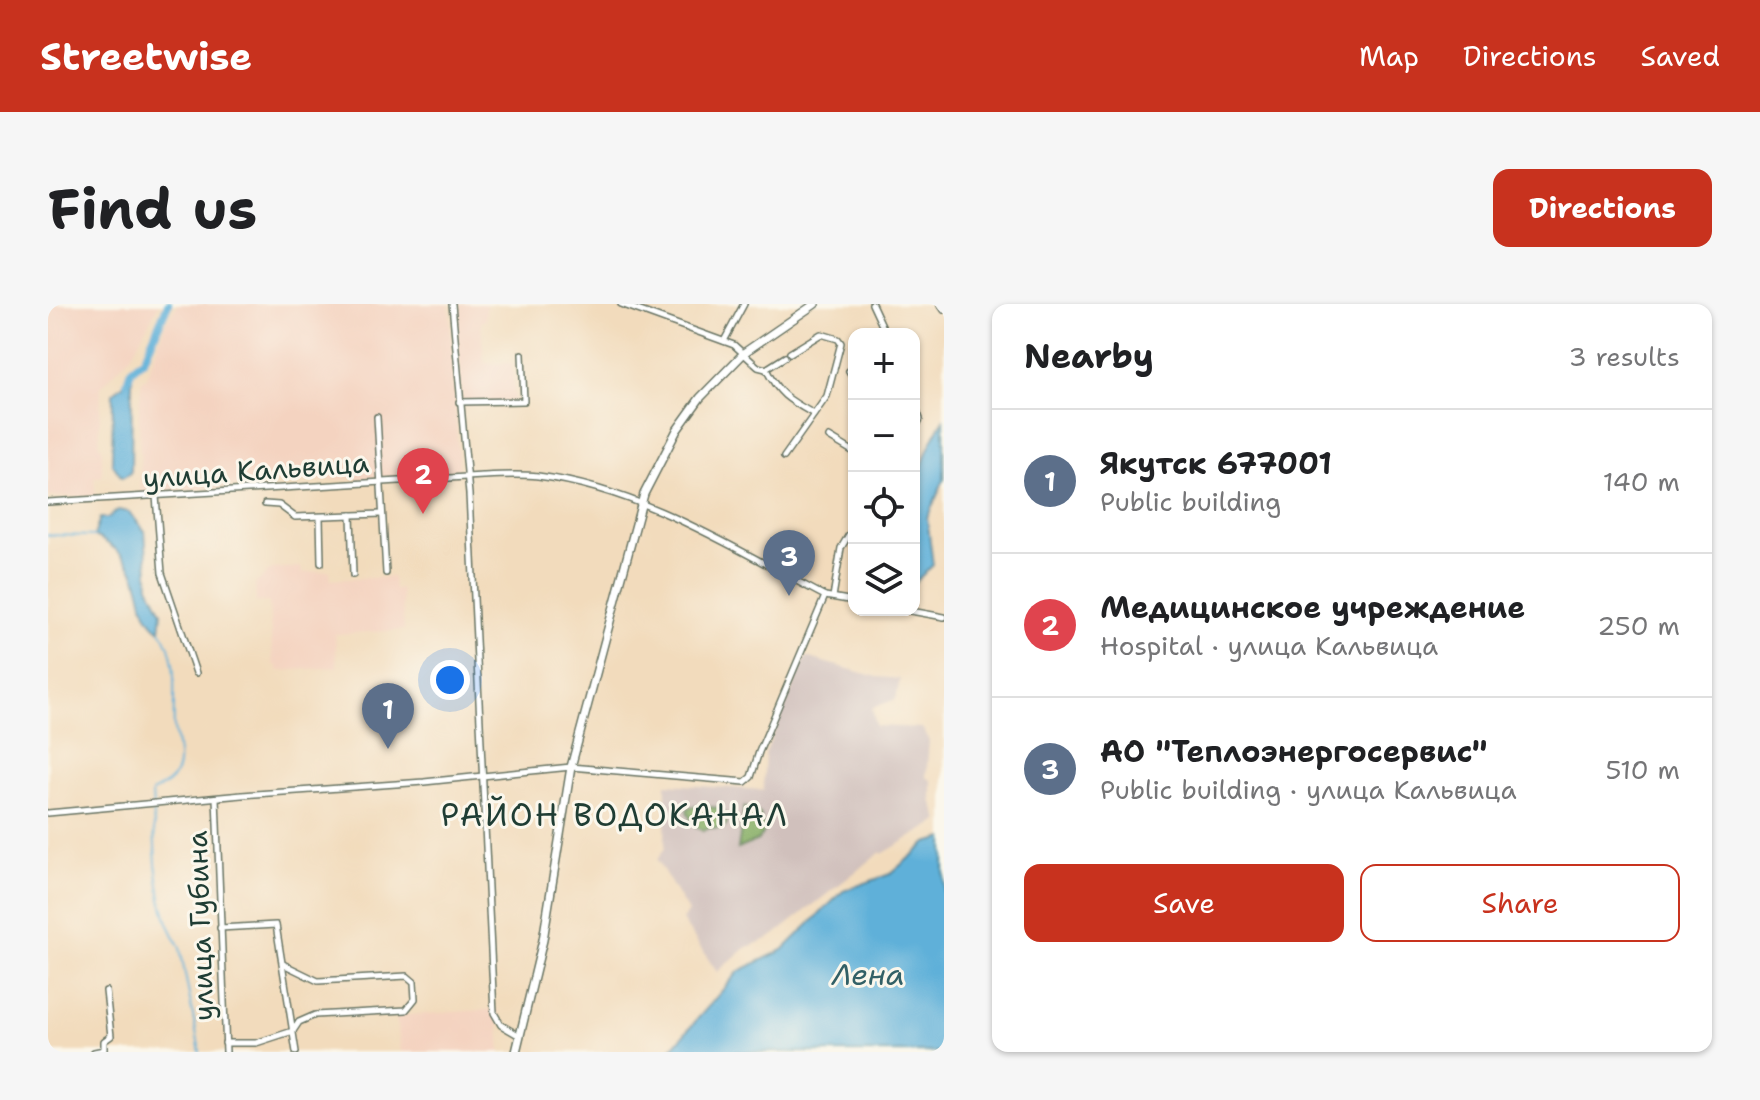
<!DOCTYPE html>
<html lang="en">
<head>
<meta charset="utf-8">
<style>
  :root { --surface:#fff; --page:#f6f6f6; --text:#202124; --muted:#757577; --line:#e0e0e0; --accent:#c8321e }
  body { margin:0; font-family:"Shantell Sans",sans-serif; background:var(--page); color:var(--text) }
  .controls { position:absolute; right:24px; top:24px; display:grid; overflow:hidden; border-radius:16px; box-shadow:0 2px 6px #0004 }
  .controls button { width:72px; height:72px; display:grid; place-items:center; padding:0; border:0; border-bottom:2px solid var(--line); background:var(--surface); color:var(--text); font:40px sans-serif }
  .you { position:absolute; left:402px; top:376px; width:28px; height:28px; margin:-20px; border:6px solid #fff; border-radius:50%; background:#1a73e8; box-shadow:0 0 0 12px #1a73e833 }
  .badge { display:grid; place-items:center; width:52px; height:52px; border-radius:50%; background:var(--accent); color:#fff; font-size:26px; font-weight:700 }
  .pin { position:absolute; translate:-50% -66px; filter:drop-shadow(0 2px 4px #0008) }
  .pin::after { content:''; position:absolute; top:42px; width:28px; height:24px; background:inherit; clip-path:polygon(0 0,100% 0,50% 100%) }
  .list { margin:0; padding:0; list-style:none }
  h2 { display:flex; justify-content:space-between; align-items:center; height:104px; margin:0; padding:0 32px; font-size:34px }
  h2 small { font-size:26px; font-weight:400; color:var(--muted) }
  .list li { display:grid; grid-template-columns:52px 1fr auto; gap:24px; align-items:center; box-sizing:border-box; height:144px; padding:0 32px; border-top:2px solid var(--line) }
  .list b { display:block; font-size:30px; white-space:nowrap }
  .list p { margin:0; font-size:26px; white-space:nowrap; color:var(--muted) }
  .list em { font-size:26px; font-style:normal; color:var(--muted) }
  .actions { display:flex; gap:16px; padding:24px 32px }
  .actions a { flex:1; padding:18px 0; border:2px solid var(--accent); border-radius:16px; text-align:center; font-size:28px; color:var(--accent) }
  .actions .main { background:var(--accent); color:#fff }
  .icon { flex:none; width:44px; height:44px; fill:none; stroke:currentColor; stroke-width:2; stroke-linecap:round; stroke-linejoin:round }
  .map { position:relative; flex:none; width:896px; height:748px; overflow:hidden; border-radius:16px }
  header { display:flex; align-items:center; gap:48px; box-sizing:border-box; height:112px; padding:0 40px; background:var(--accent); color:#fff }
  header strong { font-size:38px }
  nav { display:flex; gap:44px; margin-inline-start:auto; font-size:28px }
  .intro { display:flex; align-items:center; justify-content:space-between; box-sizing:border-box; height:192px; padding:0 48px }
  h1 { margin:0; font-size:56px }
  .button { padding:20px 36px; border-radius:16px; background:var(--accent); color:#fff; font-size:28px; font-weight:700 }
  main { display:flex; gap:48px; padding:0 48px }
  aside { flex:1; background:var(--surface); border-radius:16px; box-shadow:0 2px 6px #0004 }
  .map>svg:first-child { display:block }
  .built { fill:#f4d3c0 }
  .industrial { fill:#d0c0bc }
  .forest { fill:#85ad64; stroke:#52754c; stroke-width:2 }
  .water { fill:#5eb0d9; stroke:#3e7686; stroke-width:2 }
  .lines { fill:none; stroke-linecap:round; stroke-linejoin:round }
  .stream { stroke:#5eb0d9; stroke-width:2 }
  .river { stroke:#5eb0d9; stroke-width:8 }
  .minor-casing { stroke:#697464; stroke-width:8 }
  .major-casing { stroke:#697464; stroke-width:10 }
  .minor { stroke:#fff; stroke-width:5 }
  .major { stroke:#fff; stroke-width:7 }
  .labels { text-anchor:middle; dominant-baseline:central; stroke-width:6; stroke-linejoin:round; paint-order:stroke }
  .street-label { font-size:28px; fill:#1f3d34; stroke:#fbf7ec }
  .water-label { font-size:30px; font-style:italic; fill:#326066; stroke:#fbf7ec }
  .quarter-label { font-size:32px; letter-spacing:2px; fill:#1f3d34; stroke:#fbf7ec }
</style>
</head>
<body>
<header>
<strong>Streetwise</strong>
<nav><a>Map</a><a>Directions</a><a>Saved</a></nav>
</header>
<div class="intro"><h1>Find us</h1><a class="button">Directions</a></div>
<main>
<div class="map">
<svg width="896" height="748" viewBox="0 0 896 748">
  <rect width="100%" height="100%" fill="#fbf7ec"/>
  <filter id="ink" filterUnits="userSpaceOnUse"><feTurbulence type="fractalNoise" baseFrequency=".0125" numOctaves="2"/><feDisplacementMap in="SourceGraphic" scale="16" xChannelSelector="R" yChannelSelector="G"/><feConvolveMatrix kernelMatrix="1 2 1 2 8 2 1 2 1" color-interpolation-filters="sRGB"/></filter>
  <filter id="wash" filterUnits="userSpaceOnUse"><feTurbulence type="fractalNoise" baseFrequency=".006" numOctaves="4" result="noise"/><feDisplacementMap in="SourceGraphic" scale="32" xChannelSelector="R" yChannelSelector="G"/><feGaussianBlur stdDeviation="1.8" result="paint"/><feColorMatrix in="noise" values="0 0 0 0 0 0 0 0 0 0 0 0 0 0 0 0 0 1.4 0 .05"/><feComposite in="paint" operator="in"/></filter>
  <g filter="url(#wash)">
    <rect width="100%" height="100%" fill="#f2dbbc"/>
    <g class="built">
      <path d="M 0,0 L 111,0 L 84,50 L 53,83 L 51,142 L 54,142 L 54,173 L 46,174 L 47,192 L 0,193 Z"/>
      <path d="M 130,0 L 401,0 L 411,164 L 406,168 L 93,188 L 91,102 L 94,76 L 98,75 L 118,18 Z"/>
      <path d="M 407,0 L 438,0 L 438,16 L 433,18 L 436,59 L 464,59 L 467,97 L 415,102 Z"/>
      <path d="M 253,263 L 254,269 L 282,267 L 283,276 L 345,273 L 346,285 L 353,285 L 356,326 L 287,330 L 289,363 L 230,367 L 229,361 L 225,361 L 221,298 L 208,298 L 207,280 L 224,265 Z"/>
      <path d="M 450,705 L 453,748 L 353,748 L 348,712 Z"/>
    </g>
    <path class="industrial" d="M 758,353 L 829,373 L 852,375 L 848,395 L 824,404 L 828,422 L 874,424 L 881,437 L 878,473 L 884,476 L 884,496 L 891,517 L 834,550 L 833,548 L 724,633 L 697,644 L 669,668 L 634,616 L 640,608 L 609,556 L 617,544 L 618,480 L 715,486 L 717,450 Z"/>
    <g class="forest">
      <path d="M 649,502 L 672,504 L 677,509 L 674,512 L 679,519 L 676,523 L 665,525 L 663,523 L 655,527 L 647,522 L 649,520 L 643,516 L 639,507 L 640,504 Z"/>
      <path d="M 696,503 L 712,510 L 716,527 L 710,536 L 690,545 Z"/>
    </g>
    <g class="water">
      <path d="M 80,71 L 84,73 L 83,167 L 81,170 L 74,174 L 64,159 L 65,89 L 78,78 Z"/>
      <path d="M 896,116 L 896,176 L 879,214 L 885,261 L 866,279 C 866,217 860,170 896,116 Z"/>
      <path d="M 70,206 L 81,208 L 97,227 L 101,282 L 114,308 L 112,326 C 93,312 96,296 89,276 C 82,256 66,241 46,232 L 52,214 L 60,214 Z"/>
      <path d="M 896,534 L 896,748 L 621,748 L 691,667 L 735,646 L 795,587 L 842,570 L 879,539 Z"/>
    </g>
    <g class="lines">
      <g class="stream">
        <path d="M 0,231 L 46,232"/>
        <path d="M 112,326 C 133,354 124,393 126,424 C 128,440 135,460 125,474 C 120,480 111,484 104,488 L 108,560 L 113,595 L 120,619 L 132,644 L 152,748"/>
      </g>
      <path class="river" d="M 79,78 L 83,66 L 96,55 L 120,0"/>
    </g>
  </g>
  <g filter="url(#ink)">
    <g class="lines">
      <g class="minor-casing">
        <g id="minor">
          <path d="M 404,0 L 421,190 L 446,709 L 453,721 L 472,732"/>
          <path d="M 573,0 L 686,41 L 710,63 L 718,65 C 731,91 741,96 766,110"/>
          <path d="M 824,0 L 838,30"/>
          <path d="M 892,0 L 896,6"/>
          <path d="M 676,37 L 696,0"/>
          <path d="M 718,65 L 737,53"/>
          <path d="M 801,67 L 806,75"/>
          <path d="M 411,98 L 476,97 L 474,50"/>
          <path d="M 866,98 L 872,115 L 866,127"/>
          <path d="M 329,113 L 338,269"/>
          <path d="M 781,133 L 806,148"/>
          <path d="M 736,153 L 779,92 L 793,39 L 790,35 L 773,30 L 742,49"/>
          <path d="M 108,192 L 114,269 L 148,369"/>
          <path d="M 0,198 L 435,172 C 454,171 472,170 490,172 C 594,185 687,245 777,292 L 806,297"/>
          <path d="M 217,200 L 231,201 L 247,213 L 334,210"/>
          <path d="M 303,211 L 305,271"/>
          <path d="M 272,213 L 273,259"/>
          <path d="M 785,293 L 793,244 L 806,222"/>
          <path d="M 857,306 L 896,313"/>
          <path d="M 168,494 L 178,748"/>
          <path d="M 0,509 L 194,491 L 376,478 L 523,463 L 697,478 L 703,473 L 711,448 L 777,292"/>
          <path d="M 172,624 L 228,621 L 248,748"/>
          <path d="M 177,739 L 208,739 L 245,727 L 251,718 L 267,711 L 358,706 L 367,695 L 366,678 L 359,672 L 270,677 L 235,660"/>
          <path d="M 46,748 L 56,746 L 56,737 L 63,732 L 58,687"/>
        </g>
      </g>
      <g class="major-casing">
        <path id="major" d="M 468,748 L 495,636 L 523,463 L 596,190 L 629,126 L 652,94 L 697,48 L 767,0"/>
      </g>
      <use href="#minor" class="minor"/>
      <use href="#major" class="major"/>
    </g>
  </g>
  <g class="labels">
    <g class="street-label">
      <text transform="translate(208 166) rotate(-4)">улица Кальвица</text>
      <text transform="translate(152 622) rotate(-92)">улица Губина</text>
    </g>
    <g class="water-label">
      <text x="820" y="670">Лена</text>
    </g>
    <g class="quarter-label">
      <text x="567" y="510">РАЙОН ВОДОКАНАЛ</text>
    </g>
  </g>
</svg>
<div class="controls">
<button>+</button>
<button>−</button>
<button><svg class="icon" aria-label="locate" viewBox="0 0 24 24"><circle cx="12" cy="12" r="6"/><path d="M12 2v4M12 18v4M2 12h4M18 12h4"/></svg></button>
<button><svg class="icon" aria-label="layers" viewBox="0 0 24 24"><path d="M12 4l9 5-9 5-9-5zM3 14l9 5 9-5"/></svg></button>
</div>
<div class="you"></div>
<div class="pin badge" style="left:340px;top:445px;background:#5c6f8a">1</div>
<div class="pin badge" style="left:375px;top:210px;background:#e0444e">2</div>
<div class="pin badge" style="left:741px;top:292px;background:#5c6f8a">3</div>
</div>
<aside>
<h2>Nearby<small>3 results</small></h2>
<ul class="list">
<li><span class="badge" style="background:#5c6f8a">1</span><div><b>Якутск 677001</b><p>Public building</p></div><em>140 m</em></li>
<li><span class="badge" style="background:#e0444e">2</span><div><b>Медицинское учреждение</b><p>Hospital · улица Кальвица</p></div><em>250 m</em></li>
<li><span class="badge" style="background:#5c6f8a">3</span><div><b>АО &quot;Теплоэнергосервис&quot;</b><p>Public building · улица Кальвица</p></div><em>510 m</em></li>
</ul>
<div class="actions"><a class="main">Save</a><a>Share</a></div>
</aside>
</main>
</body>
</html>
